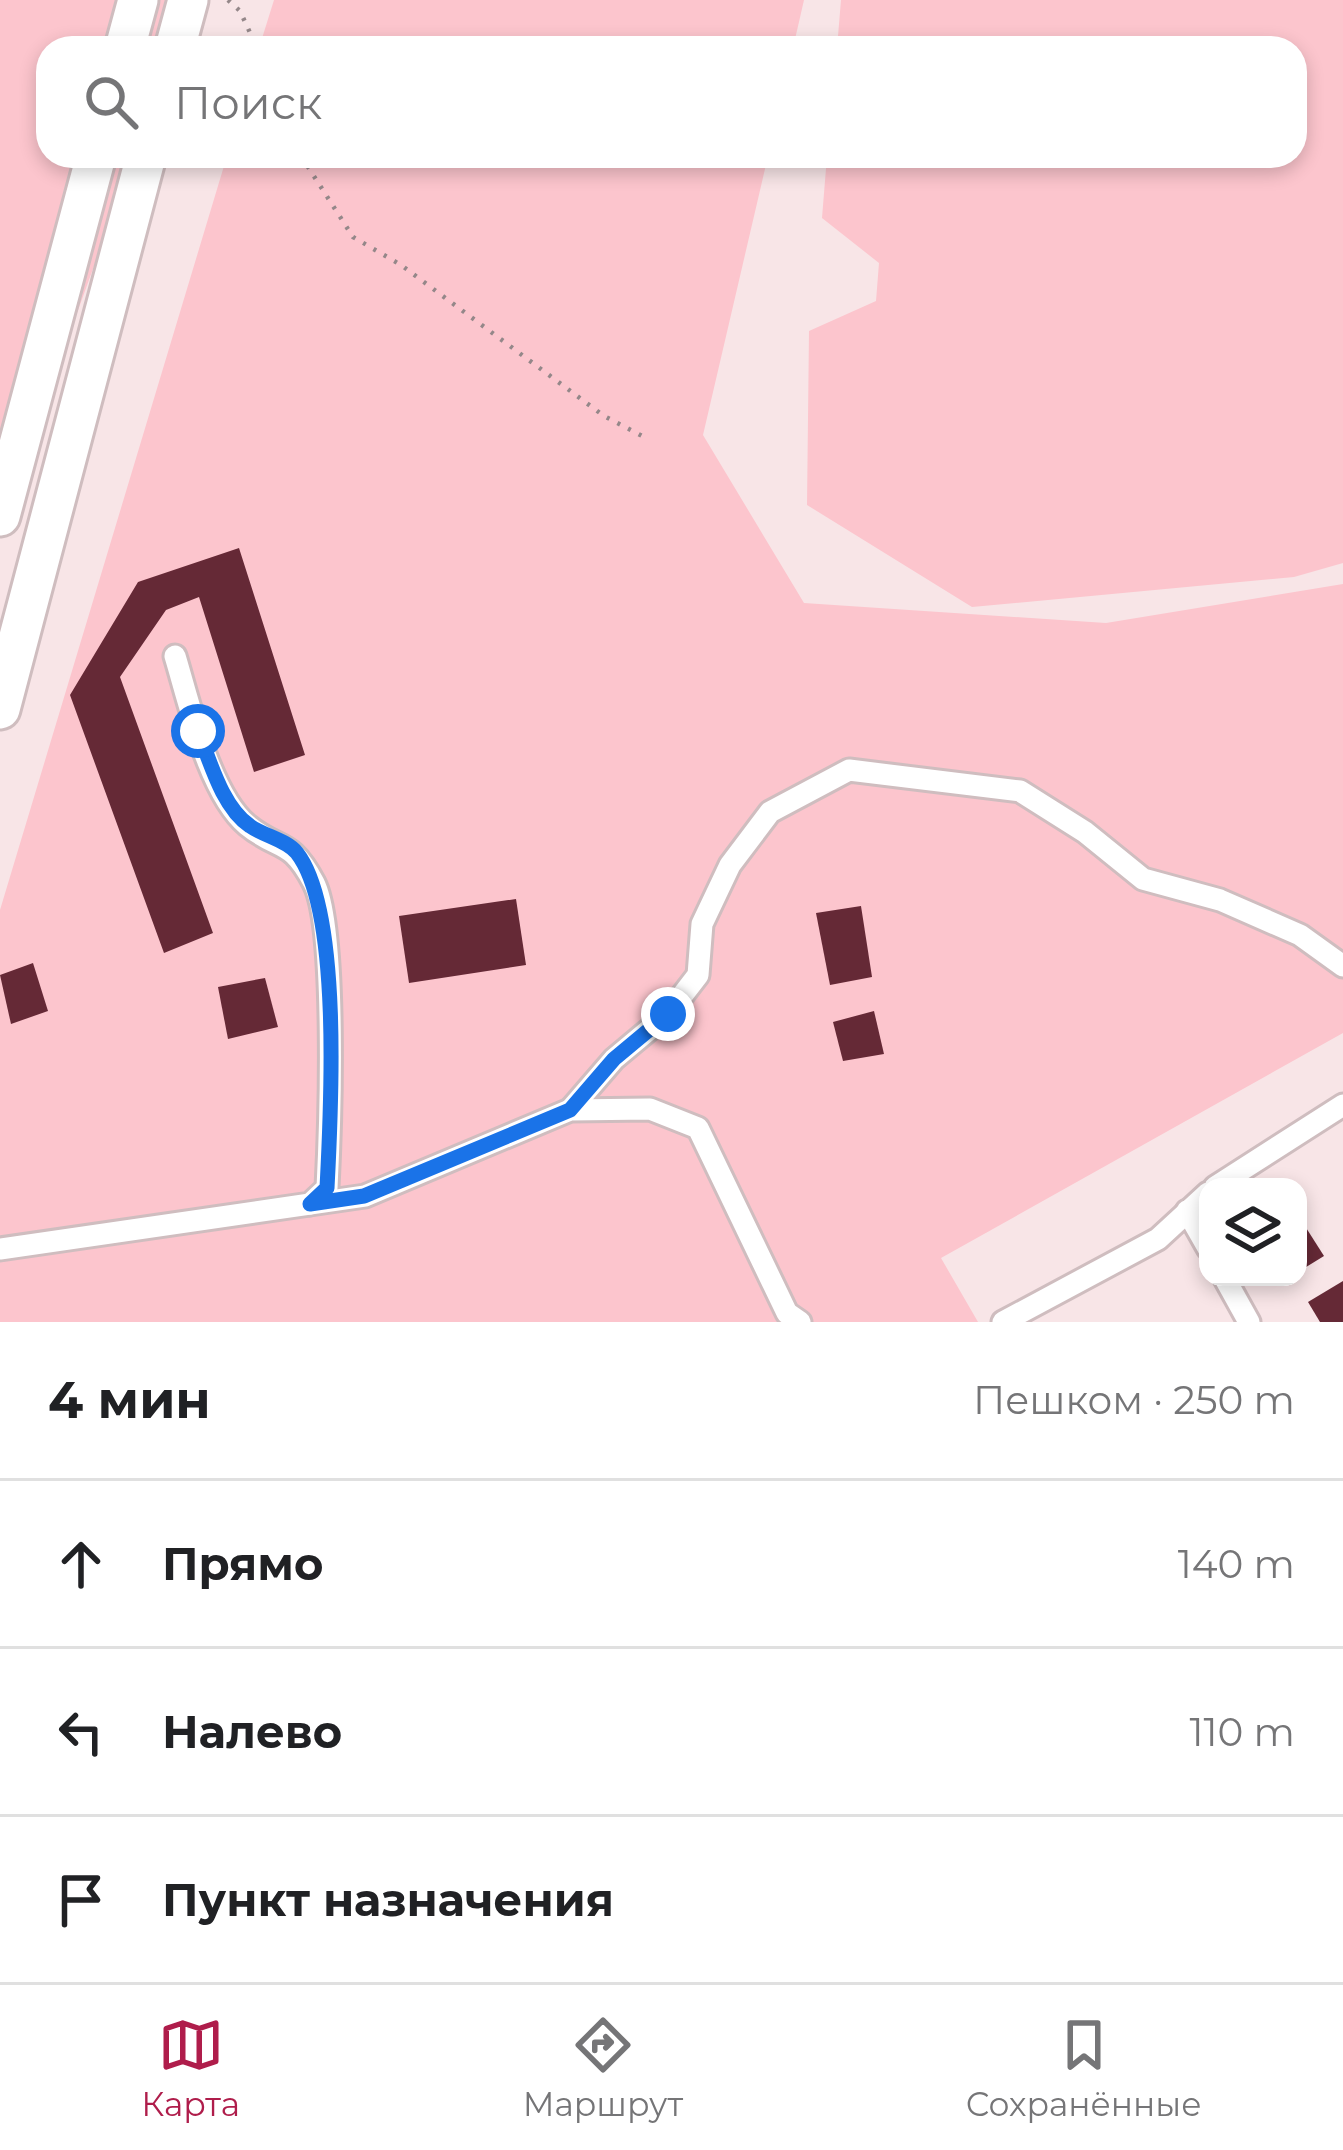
<!DOCTYPE html>
<html lang="ru">
<head>
<meta charset="utf-8">
<style>
  :root { --surface:#fff; --page:#f2f2f2; --text:#202124; --muted:#757577; --line:#e0e0e0; --accent:#af1d4b }
  body { margin:0; font-family:Montserrat,sans-serif; background:var(--page); color:var(--text) }
  .controls { position:absolute; right:36px; bottom:36px; display:grid; overflow:hidden; border-radius:24px; box-shadow:0 6px 18px #0003 }
  .controls button { width:108px; height:108px; display:grid; place-items:center; padding:0; border:0; border-bottom:3px solid var(--line); background:var(--surface); color:var(--text); font:60px sans-serif }
  .stop { position:absolute; width:36px; height:36px; margin:-27px; border:9px solid #1a73e8; border-radius:50%; background:#fff }
  .stop.end { background:#1a73e8; border-color:#fff; box-shadow:0 3px 12px #0008 }
  .list { margin:0; padding:0; list-style:none }
  h2 { display:flex; justify-content:space-between; align-items:center; height:156px; margin:0; padding:0 48px; font-size:51px }
  h2 small { font-size:39px; font-weight:400; color:var(--muted) }
  .list li { display:grid; grid-template-columns:78px 1fr auto; gap:36px; align-items:center; box-sizing:border-box; height:168px; padding:0 48px; border-top:3px solid var(--line) }
  .list b { display:block; font-size:45px; white-space:nowrap }
  .list em { font-size:39px; font-style:normal; color:var(--muted) }
  .icon { flex:none; width:66px; height:66px; fill:none; stroke:currentColor; stroke-width:2; stroke-linecap:round; stroke-linejoin:round }
  .map { position:relative; flex:none; width:1343px; height:1322px; overflow:hidden }
  .search { position:absolute; background:var(--surface); box-shadow:0 6px 18px #0003; left:36px; right:36px; top:36px; height:132px; display:flex; align-items:center; gap:30px; box-sizing:border-box; padding:0 42px; border-radius:36px; color:var(--muted); font-size:45px }
  .sheet { height:660px; background:var(--surface) }
  nav { display:flex; justify-content:space-around; align-items:center; box-sizing:border-box; height:168px; border-top:3px solid var(--line); background:var(--surface); font-size:33px; color:var(--muted) }
  nav a { display:grid; justify-items:center; gap:6px }
  nav .on { color:var(--accent) }
  .map>svg:first-child { display:block }
  .green { fill:#fcc5cd }
  .building { fill:#652936 }
  .lines { fill:none; stroke-linecap:round; stroke-linejoin:round }
  .street-casing { stroke:#cfbdbf; stroke-width:27 }
  .highway-casing { stroke:#cfbdbf; stroke-width:45 }
  .path { stroke:#948789; stroke-width:4.5; stroke-dasharray:3 9; stroke-linecap:butt }
  .street { stroke:#fff; stroke-width:21 }
  .highway { stroke:#fff; stroke-width:39 }
  .route { stroke:#1a73e8; stroke-width:15 }
</style>
</head>
<body>
<div class="map">
<svg width="1343" height="1322" viewBox="0 0 1343 1322">
  <rect width="100%" height="100%" fill="#f8e5e7"/>
  <g class="green">
    <path d="M 0,0 L 190,0 L 173,48 L 48,48 L 48,156 L 134,156 L 0,525 Z"/>
    <path d="M 274,0 L 804,0 L 793,48 L 259,48 Z"/>
    <path d="M 841,0 L 1343,0 L 1343,563 L 1294,577 L 972,607 L 807,505 L 809,331 L 876,301 L 879,263 L 822,218 L 827,156 L 1295,156 L 1295,48 L 837,48 Z"/>
    <path d="M 227,156 L 768,156 L 703,435 L 804,603 L 1106,623 L 1343,584 L 1343,1033 L 941,1258 L 978,1322 L 0,1322 L 0,910 Z"/>
  </g>
  <g class="building">
    <path d="M 239,548 L 305,755 L 254,772 L 199,597 L 166,610 L 120,677 L 213,933 L 164,953 L 70,695 L 138,582 Z"/>
    <path d="M 516,899 L 526,965 L 409,983 L 399,916 Z"/>
    <path d="M 861,906 L 872,977 L 830,985 L 816,913 Z"/>
    <path d="M 33,963 L 48,1011 L 11,1024 L 0,975 Z"/>
    <path d="M 265,978 L 278,1027 L 228,1039 L 218,987 Z"/>
    <path d="M 874,1011 L 884,1054 L 843,1061 L 833,1022 Z"/>
    <path d="M 1303,1223 L 1324,1256 L 1298,1272 L 1298,1226 Z"/>
    <path d="M 1343,1281 L 1343,1322 L 1320,1322 L 1308,1302 Z"/>
  </g>
  <g class="lines">
    <g class="street-casing">
      <g id="street">
        <path d="M 570,1110 L 614,1059 L 668,1014 L 698,975 L 702,924 L 730,865 L 770,812 L 849,770 L 1020,791 L 1085,832 L 1143,879 L 1220,900 L 1300,935 L 1343,966"/>
        <path d="M 1215,1187 L 1343,1105"/>
        <path d="M 310,1204 L 365,1196 L 570,1110 L 650,1109 L 698,1128 L 787,1313 L 800,1322"/>
        <path d="M 1187,1211 L 1208,1248"/>
        <path d="M 0,1249 L 310,1204 L 327,1188 C 330,1129 337,928 314,883 C 290,837 280,852 247,825 C 209,793 189,702 175,656"/>
        <path d="M 1224,1277 L 1249,1322"/>
        <path d="M 1003,1322 L 1158,1239 L 1208,1193"/>
      </g>
    </g>
    <g class="highway-casing">
      <g id="highway">
        <path d="M 125,48 L 138,0"/>
        <path d="M 175,48 L 188,0"/>
        <path d="M 0,516 L 96,156"/>
        <path d="M 0,709 L 146,156"/>
      </g>
    </g>
    <g class="path">
      <path d="M 228,0 L 240,11 L 257,48"/>
      <path d="M 301,156 L 353,237 L 401,265 L 604,416 L 646,438"/>
    </g>
    <use href="#street" class="street"/>
    <use href="#highway" class="highway"/>
  </g>
  <g class="lines">
    <path class="route" d="M 198,731 C 210,761 222,807 250,826 C 264,836 287,840 297,853 C 342,911 331,1112 327,1188 L 310,1204 L 364,1196 L 570,1110 L 614,1059 L 668,1014"/>
  </g>
</svg>
<div class="controls">
<button><svg class="icon" aria-label="layers" viewBox="0 0 24 24"><path d="M12 4l9 5-9 5-9-5zM3 14l9 5 9-5"/></svg></button>
</div>
<div class="stop" style="left:198px;top:731px"></div>
<div class="stop end" style="left:668px;top:1014px"></div>
<div class="search"><svg class="icon" aria-label="search" viewBox="0 0 24 24"><circle cx="10" cy="10" r="6"/><path d="M15 15l6 6"/></svg>Поиск</div>
</div>
<section class="sheet">
<h2>4 мин<small>Пешком · 250 m</small></h2>
<ul class="list">
<li><svg class="icon" aria-label="ahead" viewBox="0 0 24 24"><path d="M12 20V5M6 11l6-6 6 6"/></svg><div><b>Прямо</b></div><em>140 m</em></li>
<li><svg class="icon" aria-label="left" viewBox="0 0 24 24"><path d="M17 20v-9H6M10 6l-5 5 5 5"/></svg><div><b>Налево</b></div><em>110 m</em></li>
<li><svg class="icon" aria-label="arrive" viewBox="0 0 24 24"><path d="M6 21V4h12l-3 4 3 4H6"/></svg><div><b>Пункт назначения</b></div></li>
</ul>
</section>
<nav>
<a class="on"><svg class="icon" aria-label="map" viewBox="0 0 24 24"><path d="M3 6l6-2 6 2 6-2v14l-6 2-6-2-6 2zM9 4v14M15 6v14"/></svg>Карта</a>
<a><svg class="icon" aria-label="directions" viewBox="0 0 24 24"><path d="M12 3l9 9-9 9-9-9zM9 14v-3h6M13 9l2 2-2 2"/></svg>Маршрут</a>
<a><svg class="icon" aria-label="saved" viewBox="0 0 24 24"><path d="M7 4h10v16l-5-4-5 4z"/></svg>Сохранённые</a>
</nav>
</body>
</html>
